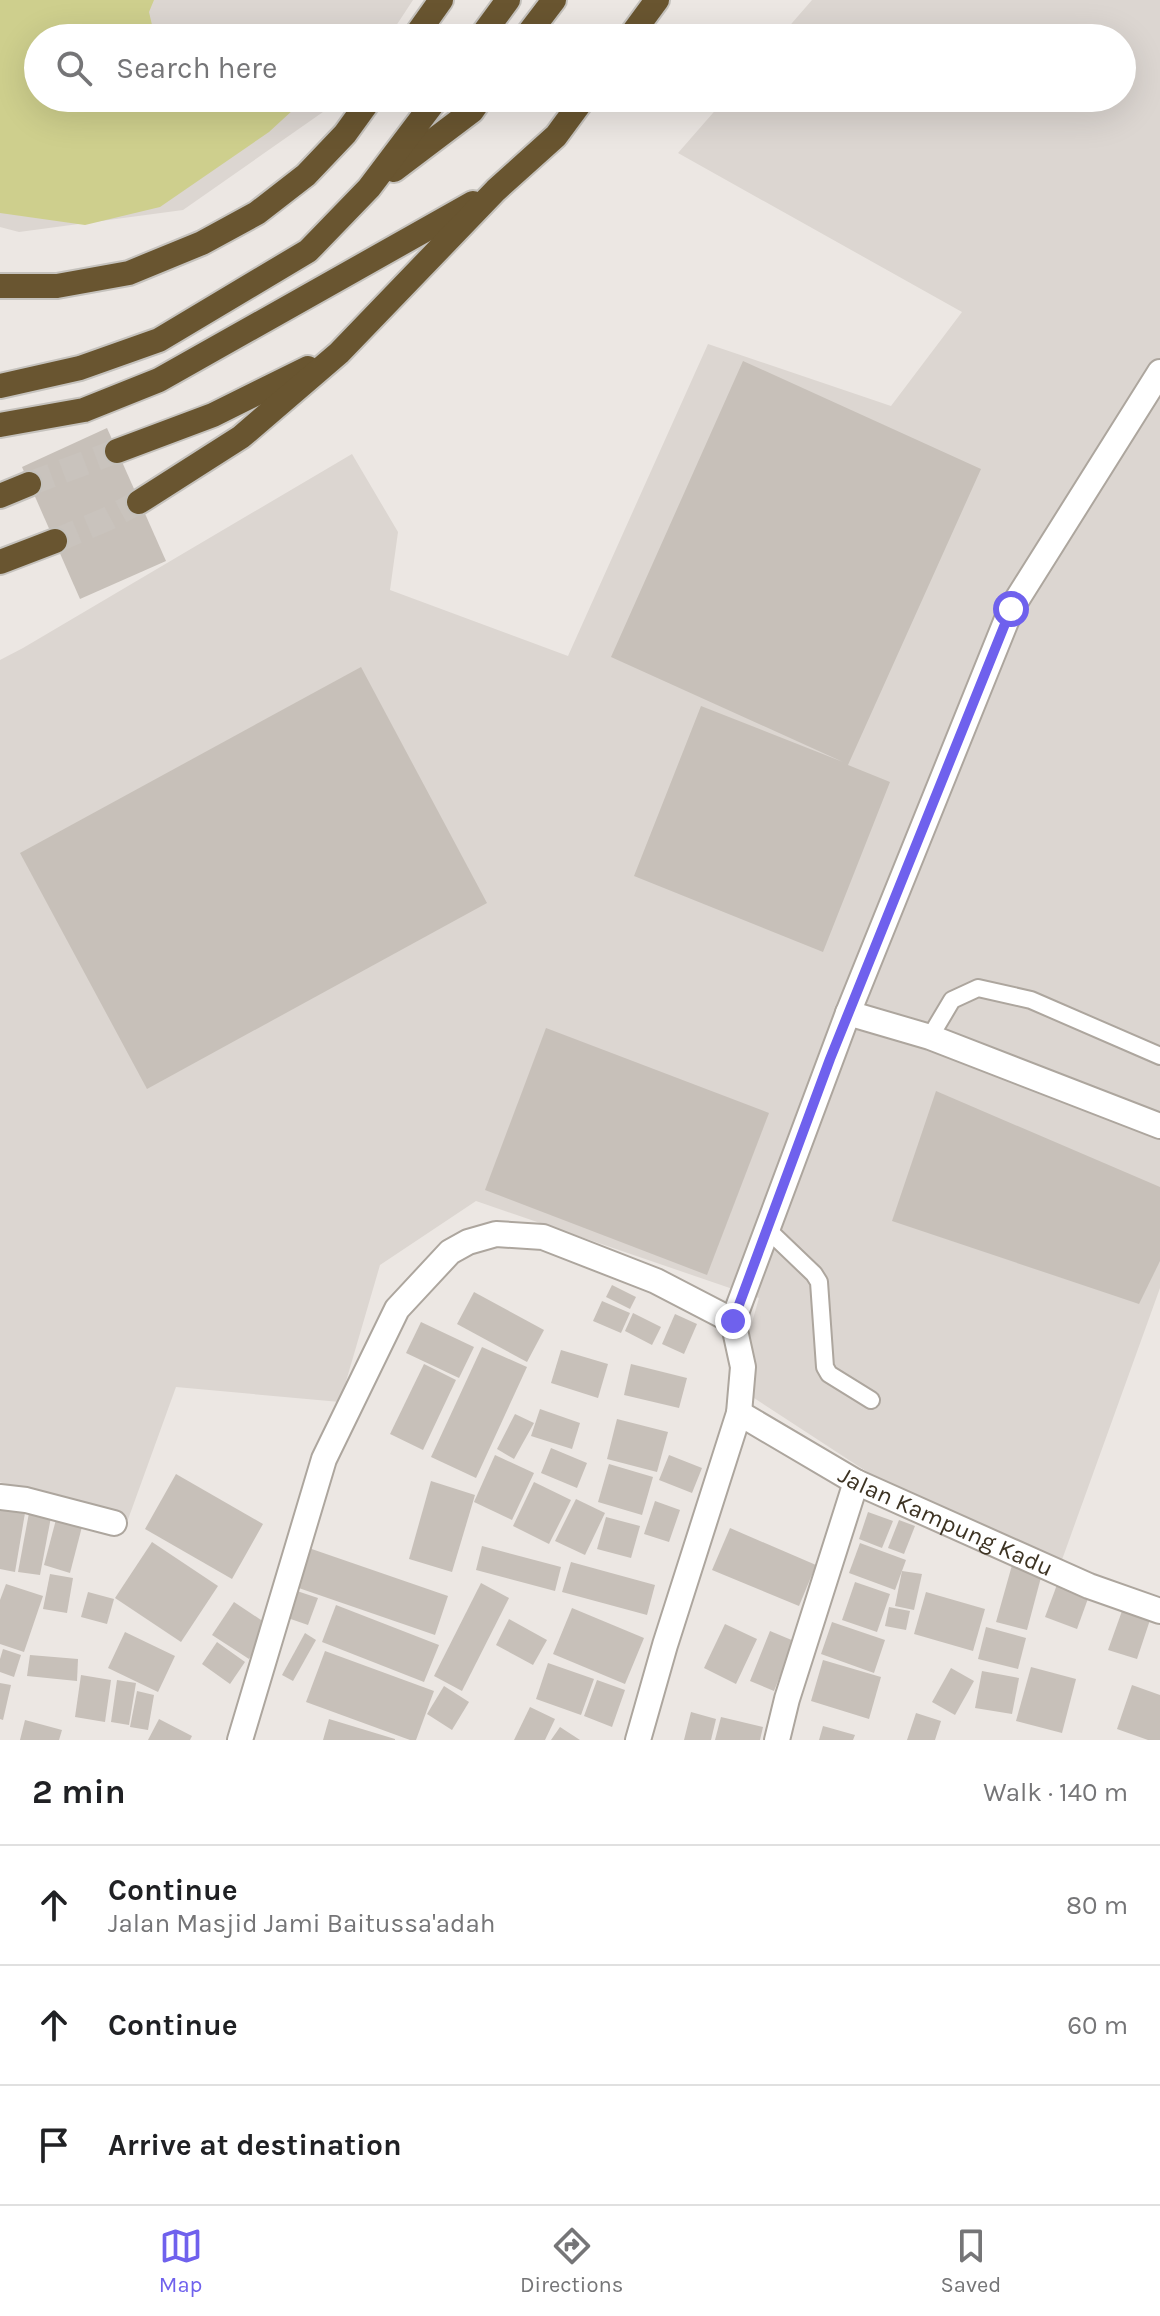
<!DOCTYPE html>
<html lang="en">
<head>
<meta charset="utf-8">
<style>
  :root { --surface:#fff; --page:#f2f2f2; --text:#202124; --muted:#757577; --line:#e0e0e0; --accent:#6f61ed }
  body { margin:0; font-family:Karla,sans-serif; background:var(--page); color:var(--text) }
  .stop { position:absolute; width:24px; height:24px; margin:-18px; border:6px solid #6f61ed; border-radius:50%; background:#fff }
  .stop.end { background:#6f61ed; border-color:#fff; box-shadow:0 2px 8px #0008 }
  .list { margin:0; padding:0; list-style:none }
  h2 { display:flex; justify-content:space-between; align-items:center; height:104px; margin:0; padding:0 32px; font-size:34px }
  h2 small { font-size:26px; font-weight:400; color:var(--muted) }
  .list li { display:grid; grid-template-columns:52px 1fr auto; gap:24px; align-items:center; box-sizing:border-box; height:120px; padding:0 32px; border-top:2px solid var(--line) }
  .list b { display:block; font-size:30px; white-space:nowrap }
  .list p { margin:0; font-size:26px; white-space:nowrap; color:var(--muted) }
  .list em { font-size:26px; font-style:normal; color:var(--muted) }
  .icon { flex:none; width:44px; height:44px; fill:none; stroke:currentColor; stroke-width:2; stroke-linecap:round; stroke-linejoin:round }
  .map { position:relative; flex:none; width:1160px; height:1740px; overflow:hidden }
  .search { position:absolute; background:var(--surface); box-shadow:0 8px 32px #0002; left:24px; right:24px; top:24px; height:88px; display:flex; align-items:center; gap:20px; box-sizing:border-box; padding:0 28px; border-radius:44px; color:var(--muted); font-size:30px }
  .sheet { height:464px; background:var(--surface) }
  nav { display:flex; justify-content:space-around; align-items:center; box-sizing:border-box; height:112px; border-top:2px solid var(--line); background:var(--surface); font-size:22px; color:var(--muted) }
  nav a { display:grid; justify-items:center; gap:4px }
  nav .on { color:var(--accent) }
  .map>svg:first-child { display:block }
  .built { fill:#dcd6d1 }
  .water { fill:#cecf8d }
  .building { fill:#c7c0b9 }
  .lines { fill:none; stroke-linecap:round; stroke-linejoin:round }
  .motorway-tunnel { stroke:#c9c3bd; stroke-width:24; stroke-dasharray:24 12; stroke-linecap:butt }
  .service-casing { stroke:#ada69e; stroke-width:20 }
  .minor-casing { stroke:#ada69e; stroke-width:28 }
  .tertiary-casing { stroke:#ada69e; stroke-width:28 }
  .motorway-casing { stroke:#c5c2bd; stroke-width:28 }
  .service { stroke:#fff; stroke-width:16 }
  .minor { stroke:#fff; stroke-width:24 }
  .tertiary { stroke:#fff; stroke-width:24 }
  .motorway { stroke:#695530; stroke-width:24 }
  .route { stroke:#6f61ed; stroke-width:10 }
  .labels { text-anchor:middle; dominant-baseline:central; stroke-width:6; stroke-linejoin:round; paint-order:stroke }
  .street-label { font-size:24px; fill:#3d3323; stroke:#f9f6f4 }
</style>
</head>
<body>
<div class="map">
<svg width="1160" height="1740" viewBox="0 0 1160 1740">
  <rect width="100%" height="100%" fill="#ece7e3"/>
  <g class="built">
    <path d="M 0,0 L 413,0 L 388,38 L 38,38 L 38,98 L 343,98 L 183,210 L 19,232 L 0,227 Z"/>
    <path d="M 812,0 L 1160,0 L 1160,1288 L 1059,1568 L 924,1509 L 734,1385 L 759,1298 L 476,1201 L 380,1265 L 340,1402 L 176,1387 L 126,1525 L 0,1482 L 0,660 L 23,648 L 352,454 L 398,532 L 390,590 L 568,656 L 708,344 L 891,406 L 962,312 L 678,153 L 726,98 L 1122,98 L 1122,38 L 779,38 Z"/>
  </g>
  <path class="water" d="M 0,0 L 154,0 L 149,12 L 155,38 L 38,38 L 38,98 L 306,98 L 269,132 L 160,207 L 85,225 L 0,213 Z"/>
  <g class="building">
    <path d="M 743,361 L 981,469 L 848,765 L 890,782 L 823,952 L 634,876 L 701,706 L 843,762 L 611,657 Z"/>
    <path d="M 107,428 L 166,561 L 80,599 L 22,467 Z"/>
    <path d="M 361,667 L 487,903 L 147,1089 L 20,853 Z"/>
    <path d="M 546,1028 L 769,1113 L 707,1275 L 485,1190 Z"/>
    <path d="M 936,1091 L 1160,1187 L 1160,1261 L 1139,1304 L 892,1221 Z"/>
    <path d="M 612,1285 L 636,1297 L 630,1309 L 606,1297 Z"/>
    <path d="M 474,1292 L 544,1330 L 527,1362 L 457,1324 Z"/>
    <path d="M 602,1301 L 630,1313 L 621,1333 L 593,1321 Z"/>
    <path d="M 633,1313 L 661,1327 L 652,1345 L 625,1331 Z"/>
    <path d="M 675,1314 L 697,1324 L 684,1354 L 662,1344 Z"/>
    <path d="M 421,1322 L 474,1347 L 459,1378 L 406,1353 Z"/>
    <path d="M 482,1347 L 527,1367 L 476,1478 L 431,1457 Z"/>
    <path d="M 561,1350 L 608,1364 L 598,1398 L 551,1383 Z"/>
    <path d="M 424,1364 L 456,1380 L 423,1450 L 390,1434 Z"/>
    <path d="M 631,1364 L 687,1378 L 679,1408 L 624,1395 Z"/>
    <path d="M 540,1409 L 580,1423 L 572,1449 L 531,1436 Z"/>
    <path d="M 515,1414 L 534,1423 L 514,1459 L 497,1449 Z"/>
    <path d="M 617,1419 L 668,1432 L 657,1472 L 607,1459 Z"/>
    <path d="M 551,1448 L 587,1463 L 577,1488 L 541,1473 Z"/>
    <path d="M 495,1455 L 534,1473 L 512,1520 L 474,1502 Z"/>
    <path d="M 669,1455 L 702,1468 L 692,1493 L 659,1480 Z"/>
    <path d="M 609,1464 L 653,1477 L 642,1515 L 598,1502 Z"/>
    <path d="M 176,1474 L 263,1524 L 232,1579 L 145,1529 Z"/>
    <path d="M 431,1481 L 475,1495 L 452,1572 L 409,1559 Z"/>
    <path d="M 534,1482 L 571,1500 L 549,1544 L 513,1526 Z"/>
    <path d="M 576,1499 L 605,1513 L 585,1555 L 555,1541 Z"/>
    <path d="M 655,1501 L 680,1510 L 669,1542 L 644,1534 Z"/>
    <path d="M 0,1509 L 25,1513 L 15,1572 L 0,1569 Z"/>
    <path d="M 58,1512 L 84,1519 L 70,1573 L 44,1565 Z"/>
    <path d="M 868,1512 L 893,1521 L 882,1548 L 859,1539 Z"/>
    <path d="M 29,1513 L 51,1517 L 40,1575 L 18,1572 Z"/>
    <path d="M 606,1517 L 640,1526 L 631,1558 L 597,1549 Z"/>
    <path d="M 899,1520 L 915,1526 L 904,1554 L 888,1548 Z"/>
    <path d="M 730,1528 L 816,1565 L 799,1606 L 712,1570 Z"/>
    <path d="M 152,1542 L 218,1586 L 181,1642 L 115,1598 Z"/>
    <path d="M 860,1543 L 906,1560 L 895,1590 L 849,1573 Z"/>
    <path d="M 303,1546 L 448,1596 L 435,1635 L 290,1585 Z"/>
    <path d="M 482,1546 L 561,1567 L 555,1591 L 476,1570 Z"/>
    <path d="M 1014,1558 L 1044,1566 L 1027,1630 L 996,1622 Z"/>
    <path d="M 571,1562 L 655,1585 L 647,1615 L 562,1592 Z"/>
    <path d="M 902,1571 L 922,1574 L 914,1610 L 895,1606 Z"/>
    <path d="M 50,1574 L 73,1578 L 67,1613 L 43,1609 Z"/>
    <path d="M 855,1582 L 890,1594 L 877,1632 L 842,1620 Z"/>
    <path d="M 1058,1582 L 1090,1593 L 1077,1629 L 1045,1617 Z"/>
    <path d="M 481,1583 L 509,1598 L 462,1691 L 434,1676 Z"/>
    <path d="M 6,1584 L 43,1596 L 24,1652 L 0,1644 L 0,1600 Z"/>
    <path d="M 291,1589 L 318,1598 L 308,1625 L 282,1616 Z"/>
    <path d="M 88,1592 L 114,1599 L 107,1624 L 81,1617 Z"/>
    <path d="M 926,1592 L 985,1609 L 973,1651 L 914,1634 Z"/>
    <path d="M 234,1602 L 270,1626 L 249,1659 L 212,1635 Z"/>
    <path d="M 336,1605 L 439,1645 L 424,1682 L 322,1642 Z"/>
    <path d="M 889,1607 L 910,1611 L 906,1630 L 885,1626 Z"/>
    <path d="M 572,1608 L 644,1638 L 625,1684 L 553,1654 Z"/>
    <path d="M 1122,1611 L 1150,1620 L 1137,1659 L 1108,1650 Z"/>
    <path d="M 509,1619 L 547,1640 L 533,1665 L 496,1645 Z"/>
    <path d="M 832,1622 L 885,1640 L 874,1673 L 821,1654 Z"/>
    <path d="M 725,1624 L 757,1639 L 736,1684 L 704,1668 Z"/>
    <path d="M 986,1627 L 1026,1638 L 1018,1669 L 978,1659 Z"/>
    <path d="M 770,1631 L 794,1641 L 774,1691 L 750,1681 Z"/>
    <path d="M 125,1632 L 175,1656 L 158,1692 L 108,1668 Z"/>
    <path d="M 305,1633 L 316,1640 L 293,1681 L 282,1675 Z"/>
    <path d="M 217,1642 L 245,1662 L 230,1684 L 202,1664 Z"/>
    <path d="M 3,1649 L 21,1655 L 14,1677 L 0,1672 L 0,1659 Z"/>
    <path d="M 325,1651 L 434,1691 L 416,1740 L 410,1740 L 306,1702 Z"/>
    <path d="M 30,1655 L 78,1659 L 77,1681 L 27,1676 Z"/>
    <path d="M 823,1660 L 881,1677 L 869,1719 L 811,1701 Z"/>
    <path d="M 548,1663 L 594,1679 L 581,1715 L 536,1699 Z"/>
    <path d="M 1031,1667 L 1076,1679 L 1062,1733 L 1016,1721 Z"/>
    <path d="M 951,1668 L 974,1681 L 955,1715 L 932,1702 Z"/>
    <path d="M 982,1671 L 1019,1678 L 1012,1714 L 975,1708 Z"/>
    <path d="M 81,1675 L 111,1680 L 105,1722 L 75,1717 Z"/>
    <path d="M 117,1680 L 136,1683 L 129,1725 L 111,1722 Z"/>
    <path d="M 597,1680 L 625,1690 L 612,1727 L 584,1716 Z"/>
    <path d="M 0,1683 L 11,1685 L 3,1720 L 0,1719 Z"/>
    <path d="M 1132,1685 L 1160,1695 L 1160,1740 L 1148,1740 L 1117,1729 Z"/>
    <path d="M 444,1686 L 469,1702 L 452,1730 L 427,1714 Z"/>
    <path d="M 137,1691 L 154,1695 L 148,1730 L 130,1727 Z"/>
    <path d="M 530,1707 L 555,1719 L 545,1740 L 514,1740 Z"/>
    <path d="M 691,1712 L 716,1719 L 711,1740 L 684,1740 Z"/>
    <path d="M 916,1713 L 941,1721 L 935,1740 L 907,1740 Z"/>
    <path d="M 721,1717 L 763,1727 L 760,1740 L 715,1740 Z"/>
    <path d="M 159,1719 L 192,1736 L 190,1740 L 148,1740 Z"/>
    <path d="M 329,1719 L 395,1739 L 395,1740 L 323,1740 Z"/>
    <path d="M 25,1720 L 62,1730 L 59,1740 L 20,1740 Z"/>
    <path d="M 823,1726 L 855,1735 L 853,1740 L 819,1740 Z"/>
    <path d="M 560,1727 L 580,1740 L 551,1740 Z"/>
  </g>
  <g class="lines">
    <g class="motorway-tunnel">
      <path d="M 29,484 L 117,451"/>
      <path d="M 55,541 L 107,519 L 139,502"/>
    </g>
    <g class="service-casing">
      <g id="service">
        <path d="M 930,1037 L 952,1000 L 978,988 L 1031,1000 L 1160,1056"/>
        <path d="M 767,1229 L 814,1274 L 819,1282 L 825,1367 L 829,1374 L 871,1400"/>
      </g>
    </g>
    <g class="minor-casing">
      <g id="minor">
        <path id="s1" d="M 739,1413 L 856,1482 L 1089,1586 L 1160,1611"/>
        <path d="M 0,1497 L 26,1500 L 114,1523"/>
        <path d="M 240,1740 L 324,1459 L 397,1309 L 450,1252 L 468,1242 L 496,1234 L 543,1237 L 656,1281 L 733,1321"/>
        <path d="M 638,1740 L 665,1645 L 739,1413 L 743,1367 L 733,1321 L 848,1013"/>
        <path d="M 777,1740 L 787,1699 L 856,1482"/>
      </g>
    </g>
    <g class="tertiary-casing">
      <path id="tertiary" d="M 1160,372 L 1011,609 L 848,1013 L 930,1037 L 1160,1126"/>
    </g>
    <g class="motorway-casing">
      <g id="motorway">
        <path d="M 414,38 L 441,0"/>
        <path d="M 480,38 L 508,0"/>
        <path d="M 525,38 L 554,0"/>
        <path d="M 629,38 L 657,0"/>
        <path d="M 394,170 L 472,111 L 481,98"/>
        <path d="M 0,286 L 57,286 L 129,273 L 202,243 L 257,213 L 306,175 L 345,134 L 371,98"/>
        <path d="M 0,386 L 80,368 L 159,340 L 308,251 L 369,188 L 437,98"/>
        <path d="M 0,425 L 84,410 L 159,380 L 473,203"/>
        <path d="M 117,451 L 213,415 L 308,368"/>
        <path d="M 0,496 L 29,484"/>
        <path d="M 139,502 L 241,437 L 339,353 L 496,190 L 556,136 L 584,98"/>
        <path d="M 0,562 L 55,541"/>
      </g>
    </g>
    <use href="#service" class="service"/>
    <use href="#minor" class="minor"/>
    <use href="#tertiary" class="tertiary"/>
    <use href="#motorway" class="motorway"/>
  </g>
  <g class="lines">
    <path class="route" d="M 733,1321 L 830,1059 L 1011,609"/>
  </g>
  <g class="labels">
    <g class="street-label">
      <text stroke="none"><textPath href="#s1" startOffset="234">Jalan Kampung Kadu</textPath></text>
    </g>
  </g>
</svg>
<div class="stop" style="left:1011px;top:609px"></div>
<div class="stop end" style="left:733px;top:1321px"></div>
<div class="search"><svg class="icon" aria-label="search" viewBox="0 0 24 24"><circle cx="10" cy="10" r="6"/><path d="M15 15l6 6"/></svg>Search here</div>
</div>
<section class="sheet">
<h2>2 min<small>Walk · 140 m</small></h2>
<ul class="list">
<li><svg class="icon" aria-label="ahead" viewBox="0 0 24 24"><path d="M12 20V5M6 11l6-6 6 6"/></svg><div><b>Continue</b><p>Jalan Masjid Jami Baitussa'adah</p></div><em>80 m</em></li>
<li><svg class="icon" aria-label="ahead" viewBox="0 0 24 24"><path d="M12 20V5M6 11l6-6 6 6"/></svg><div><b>Continue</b></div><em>60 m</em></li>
<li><svg class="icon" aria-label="arrive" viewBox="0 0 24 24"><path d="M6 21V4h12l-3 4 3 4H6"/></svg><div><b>Arrive at destination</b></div></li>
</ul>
</section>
<nav>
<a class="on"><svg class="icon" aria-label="map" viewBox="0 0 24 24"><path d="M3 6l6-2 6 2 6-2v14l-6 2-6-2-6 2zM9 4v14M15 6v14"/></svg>Map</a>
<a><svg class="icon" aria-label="directions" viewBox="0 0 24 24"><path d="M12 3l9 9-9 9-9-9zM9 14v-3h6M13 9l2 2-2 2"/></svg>Directions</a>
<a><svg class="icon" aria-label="saved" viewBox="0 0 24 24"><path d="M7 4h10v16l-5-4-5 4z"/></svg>Saved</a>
</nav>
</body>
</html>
